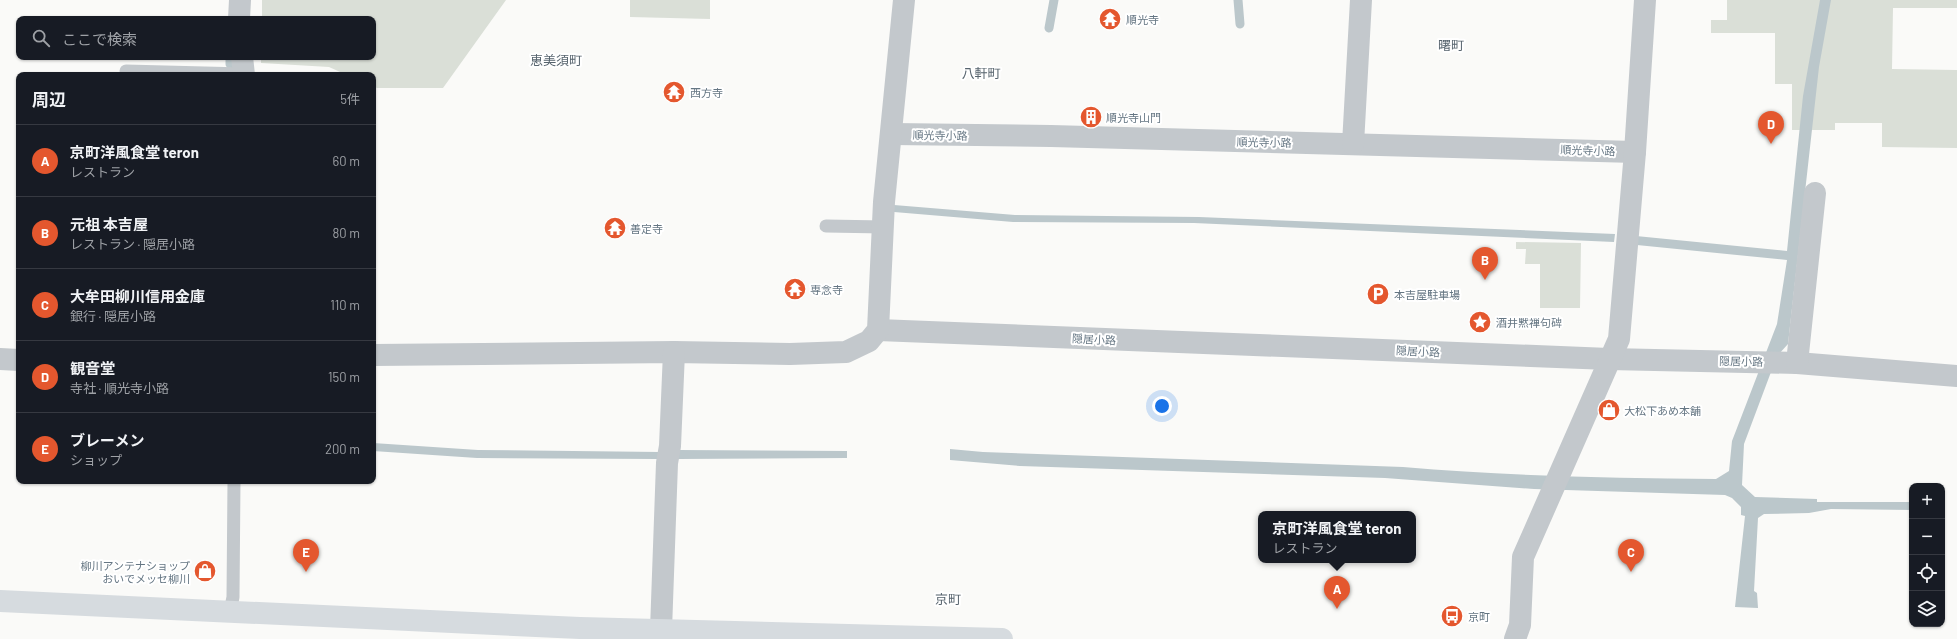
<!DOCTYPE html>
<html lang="ja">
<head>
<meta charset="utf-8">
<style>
  :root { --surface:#171b24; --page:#20242c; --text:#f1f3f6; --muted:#9ea1a6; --line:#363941; --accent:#e4572e }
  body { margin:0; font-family:Barlow,"Noto Sans JP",sans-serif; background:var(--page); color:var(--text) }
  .controls { position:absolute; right:12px; bottom:12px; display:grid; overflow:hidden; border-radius:8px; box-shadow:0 1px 3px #0004 }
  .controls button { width:36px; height:36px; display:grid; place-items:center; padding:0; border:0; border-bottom:1px solid var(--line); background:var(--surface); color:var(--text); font:20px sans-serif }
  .you { position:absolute; left:1162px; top:406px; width:14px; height:14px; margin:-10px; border:3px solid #fff; border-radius:50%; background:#1a73e8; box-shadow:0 0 0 6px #1a73e833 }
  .badge { display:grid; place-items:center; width:26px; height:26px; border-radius:50%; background:var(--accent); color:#fff; font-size:13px; font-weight:700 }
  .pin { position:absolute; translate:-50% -33px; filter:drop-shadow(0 1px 2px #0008) }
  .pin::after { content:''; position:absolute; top:21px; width:14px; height:12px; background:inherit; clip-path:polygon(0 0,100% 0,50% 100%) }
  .popup { position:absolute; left:1258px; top:511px; width:158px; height:52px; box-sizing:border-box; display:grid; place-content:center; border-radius:8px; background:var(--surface); filter:drop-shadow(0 1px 3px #0005); font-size:13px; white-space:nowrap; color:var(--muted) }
  .popup b { font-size:15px; color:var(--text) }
  .popup::after { content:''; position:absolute; left:50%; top:100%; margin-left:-8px; border:8px solid transparent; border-top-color:var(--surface) }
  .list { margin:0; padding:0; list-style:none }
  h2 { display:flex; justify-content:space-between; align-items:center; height:52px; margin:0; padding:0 16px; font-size:17px }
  h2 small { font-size:13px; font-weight:400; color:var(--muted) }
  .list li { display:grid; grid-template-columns:26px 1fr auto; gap:12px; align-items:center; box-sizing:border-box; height:72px; padding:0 16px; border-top:1px solid var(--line) }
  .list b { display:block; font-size:15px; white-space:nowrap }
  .list p { margin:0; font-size:13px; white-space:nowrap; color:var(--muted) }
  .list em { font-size:13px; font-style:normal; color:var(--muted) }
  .icon { flex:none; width:22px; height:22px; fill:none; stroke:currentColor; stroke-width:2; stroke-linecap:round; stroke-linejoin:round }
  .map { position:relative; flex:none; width:1957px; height:639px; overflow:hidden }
  .search { position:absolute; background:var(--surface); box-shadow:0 1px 3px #0004; left:16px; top:16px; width:360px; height:44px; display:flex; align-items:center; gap:10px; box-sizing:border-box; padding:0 14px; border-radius:8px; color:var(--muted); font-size:15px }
  .panel { position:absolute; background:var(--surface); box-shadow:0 1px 3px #0004; left:16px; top:72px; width:360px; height:412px; border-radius:8px }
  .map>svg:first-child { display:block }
  .green { fill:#dadfd7 }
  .water { fill:#bbc7cb }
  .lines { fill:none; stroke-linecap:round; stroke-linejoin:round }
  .stream { stroke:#bbc7cb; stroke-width:9 }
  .lane { stroke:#c3c8cc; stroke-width:13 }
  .street { stroke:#c3c8cc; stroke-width:22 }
  .secondary { stroke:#d6dbdf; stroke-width:22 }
  .labels { text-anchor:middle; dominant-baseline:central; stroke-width:4; stroke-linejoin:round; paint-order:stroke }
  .poi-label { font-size:11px; fill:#657683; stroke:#fff; text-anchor:start }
  .street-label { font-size:11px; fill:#657683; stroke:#fff }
  .quarter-label { font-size:13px; fill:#57646e; stroke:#fff }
</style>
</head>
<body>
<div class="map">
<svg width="1957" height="639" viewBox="0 0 1957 639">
  <rect width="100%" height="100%" fill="#fafaf8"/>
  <g class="green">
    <path d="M 262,0 L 506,0 L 443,88 L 377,88 L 373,86 L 373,75 L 347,75 L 329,67 L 261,63 L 261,57 L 373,57 L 373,19 L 262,19 Z"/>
    <path d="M 630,0 L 710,0 L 710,19 L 630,17 Z"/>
    <path d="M 1727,0 L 1957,0 L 1957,8 L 1893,8 L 1892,69 L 1957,70 L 1957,148 L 1882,147 L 1882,123 L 1835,123 L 1835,130 L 1792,130 L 1792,84 L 1775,84 L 1775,33 L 1711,33 L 1711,20 L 1727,20 Z"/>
    <path d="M 1516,242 L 1581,243 L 1580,308 L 1540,308 L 1540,264 L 1525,264 L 1526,249 L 1516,249 Z"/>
  </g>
  <g class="water">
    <path d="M 1820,0 L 1831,0 L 1819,67 L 1788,344 L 1777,356 L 1744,444 L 1742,485 L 1755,497 L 1817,499 L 1817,502 L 1912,502 L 1912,510 L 1831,509 L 1809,513 L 1764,514 L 1758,518 L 1754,591 L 1757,593 L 1758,608 L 1735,607 L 1745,516 L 1741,515 L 1741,507 L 1732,498 L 1725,495 L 1534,489 L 1385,478 L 1020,466 L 950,460 L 950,449 L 983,452 L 1403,467 C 1507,476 1611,478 1716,479 L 1729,471 L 1732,441 L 1777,324 L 1787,260 L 1637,245 L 1636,236 L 1787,251 L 1803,96 Z"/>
    <path d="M 894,205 L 1015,215 L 1199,217 L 1615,234 L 1614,242 L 1194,223 L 1013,222 L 894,212 Z"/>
    <path d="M 373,443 L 478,450 L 660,452 L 658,459 L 477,458 L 373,451 Z"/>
    <path d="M 678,450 L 847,451 L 847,458 L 678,459 Z"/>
  </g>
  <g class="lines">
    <g class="stream">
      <path d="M 1238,0 L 1240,24"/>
      <path d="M 1049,28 L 1054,0"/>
      <path d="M 230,57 L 230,64"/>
    </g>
    <g class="lane">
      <path d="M 126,71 L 244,74"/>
      <path d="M 826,226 L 884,227"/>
      <path d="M 230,612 L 233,597 L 234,481"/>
    </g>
    <g class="street">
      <path d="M 239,19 L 240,0"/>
      <path d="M 242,57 L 244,75"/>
      <path d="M 892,134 L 1051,136 L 1635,152"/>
      <path d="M 1353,144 L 1361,0"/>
      <path d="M 878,330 L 1609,359 L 1797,363 L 1957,376"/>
      <path d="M 373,355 L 674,352 L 790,354 L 846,352 L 869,341 L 878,330 L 884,202 L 904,0"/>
      <path d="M 0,359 L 19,360"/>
      <path d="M 1797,363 L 1815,193"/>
      <path d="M 661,630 L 667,463 L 670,446 L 674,352"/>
      <path d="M 1515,639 L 1520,625 L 1523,557 L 1619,339 L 1635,152 L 1645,0"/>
    </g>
    <path class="secondary" d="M 0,601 L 580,628 L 1002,639"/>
  </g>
  <defs>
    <g id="temple-disc" transform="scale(1.15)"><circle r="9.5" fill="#e4572e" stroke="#fff"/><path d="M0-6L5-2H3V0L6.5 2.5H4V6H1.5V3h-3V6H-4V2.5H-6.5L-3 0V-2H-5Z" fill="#fff"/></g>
    <g id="building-disc" transform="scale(1.15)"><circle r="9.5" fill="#e4572e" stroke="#fff"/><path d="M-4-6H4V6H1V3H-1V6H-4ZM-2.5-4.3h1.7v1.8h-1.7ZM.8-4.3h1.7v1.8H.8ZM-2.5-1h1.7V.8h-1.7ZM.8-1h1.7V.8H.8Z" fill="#fff"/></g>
    <g id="parking-disc" transform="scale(1.15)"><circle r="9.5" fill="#e4572e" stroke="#fff"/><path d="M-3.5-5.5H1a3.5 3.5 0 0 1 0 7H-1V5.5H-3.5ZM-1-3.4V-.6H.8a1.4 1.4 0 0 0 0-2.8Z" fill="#fff"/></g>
    <g id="sight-disc" transform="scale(1.15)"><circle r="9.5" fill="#e4572e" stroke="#fff"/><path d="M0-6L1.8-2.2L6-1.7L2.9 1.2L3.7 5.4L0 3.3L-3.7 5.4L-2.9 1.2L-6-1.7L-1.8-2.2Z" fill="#fff"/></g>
    <g id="shop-disc" transform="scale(1.15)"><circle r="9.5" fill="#e4572e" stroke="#fff"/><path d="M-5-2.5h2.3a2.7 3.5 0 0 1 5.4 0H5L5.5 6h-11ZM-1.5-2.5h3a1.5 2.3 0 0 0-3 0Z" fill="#fff"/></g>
    <g id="bus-disc" transform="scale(1.15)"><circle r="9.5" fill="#e4572e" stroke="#fff"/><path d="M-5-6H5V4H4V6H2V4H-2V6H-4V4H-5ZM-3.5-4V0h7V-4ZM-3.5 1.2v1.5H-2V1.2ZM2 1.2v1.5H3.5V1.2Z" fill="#fff"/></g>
  </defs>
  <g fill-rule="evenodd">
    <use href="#temple-disc" x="1110" y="19"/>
    <use href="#temple-disc" x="674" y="92"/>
    <use href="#building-disc" x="1091" y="117"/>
    <use href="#temple-disc" x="615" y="228"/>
    <use href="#temple-disc" x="795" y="289"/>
    <use href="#parking-disc" x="1378" y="294"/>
    <use href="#sight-disc" x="1480" y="322"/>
    <use href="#shop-disc" x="1609" y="410"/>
    <use href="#shop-disc" x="205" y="571"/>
    <use href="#bus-disc" x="1452" y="616"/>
  </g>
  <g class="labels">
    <g class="poi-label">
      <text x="1126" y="19">順光寺</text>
      <text x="690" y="92">西方寺</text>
      <text x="1106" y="117">順光寺山門</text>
      <text x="630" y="228">善定寺</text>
      <text x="810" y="289">専念寺</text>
      <text x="1394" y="294">本吉屋駐車場</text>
      <text x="1496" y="322">酒井黙禅句碑</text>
      <text x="1624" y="410">大松下あめ本舗</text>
      <text x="190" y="565" text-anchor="end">柳川アンテナショップ<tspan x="190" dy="13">おいでメッセ柳川</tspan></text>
      <text x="1468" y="616">京町</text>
    </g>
    <g class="street-label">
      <text transform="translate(940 135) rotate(1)">順光寺小路</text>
      <text transform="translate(1264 142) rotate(1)">順光寺小路</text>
      <text transform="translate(1588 150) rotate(2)">順光寺小路</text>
      <text transform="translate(1094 339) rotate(3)">隠居小路</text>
      <text transform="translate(1418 351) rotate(3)">隠居小路</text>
      <text transform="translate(1741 361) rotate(1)">隠居小路</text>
    </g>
    <g class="quarter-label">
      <text x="1451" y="45">曙町</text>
      <text x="556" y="60">恵美須町</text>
      <text x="981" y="73">八軒町</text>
      <text x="948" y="599">京町</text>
    </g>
  </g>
</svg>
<div class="controls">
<button>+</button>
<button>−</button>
<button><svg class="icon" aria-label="locate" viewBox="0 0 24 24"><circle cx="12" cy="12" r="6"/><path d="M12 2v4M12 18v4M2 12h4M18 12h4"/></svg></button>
<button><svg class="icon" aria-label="layers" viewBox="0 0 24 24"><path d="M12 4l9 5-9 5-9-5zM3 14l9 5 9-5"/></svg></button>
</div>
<div class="you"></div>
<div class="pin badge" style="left:1337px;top:609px">A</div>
<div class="popup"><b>京町洋風食堂 teron</b>レストラン</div>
<div class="pin badge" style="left:1485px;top:280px">B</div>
<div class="pin badge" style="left:1631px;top:572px">C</div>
<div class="pin badge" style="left:1771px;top:144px">D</div>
<div class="pin badge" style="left:306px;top:572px">E</div>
<div class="search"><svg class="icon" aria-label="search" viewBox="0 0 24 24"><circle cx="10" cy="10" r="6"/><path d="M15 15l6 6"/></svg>ここで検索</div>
<section class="panel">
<h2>周辺<small>5件</small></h2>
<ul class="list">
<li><span class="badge">A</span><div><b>京町洋風食堂 teron</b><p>レストラン</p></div><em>60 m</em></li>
<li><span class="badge">B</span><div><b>元祖 本吉屋</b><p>レストラン · 隠居小路</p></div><em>80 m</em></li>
<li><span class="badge">C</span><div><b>大牟田柳川信用金庫</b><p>銀行 · 隠居小路</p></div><em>110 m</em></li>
<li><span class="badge">D</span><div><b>観音堂</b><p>寺社 · 順光寺小路</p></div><em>150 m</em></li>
<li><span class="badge">E</span><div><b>ブレーメン</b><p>ショップ</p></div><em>200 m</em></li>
</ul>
</section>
</div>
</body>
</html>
